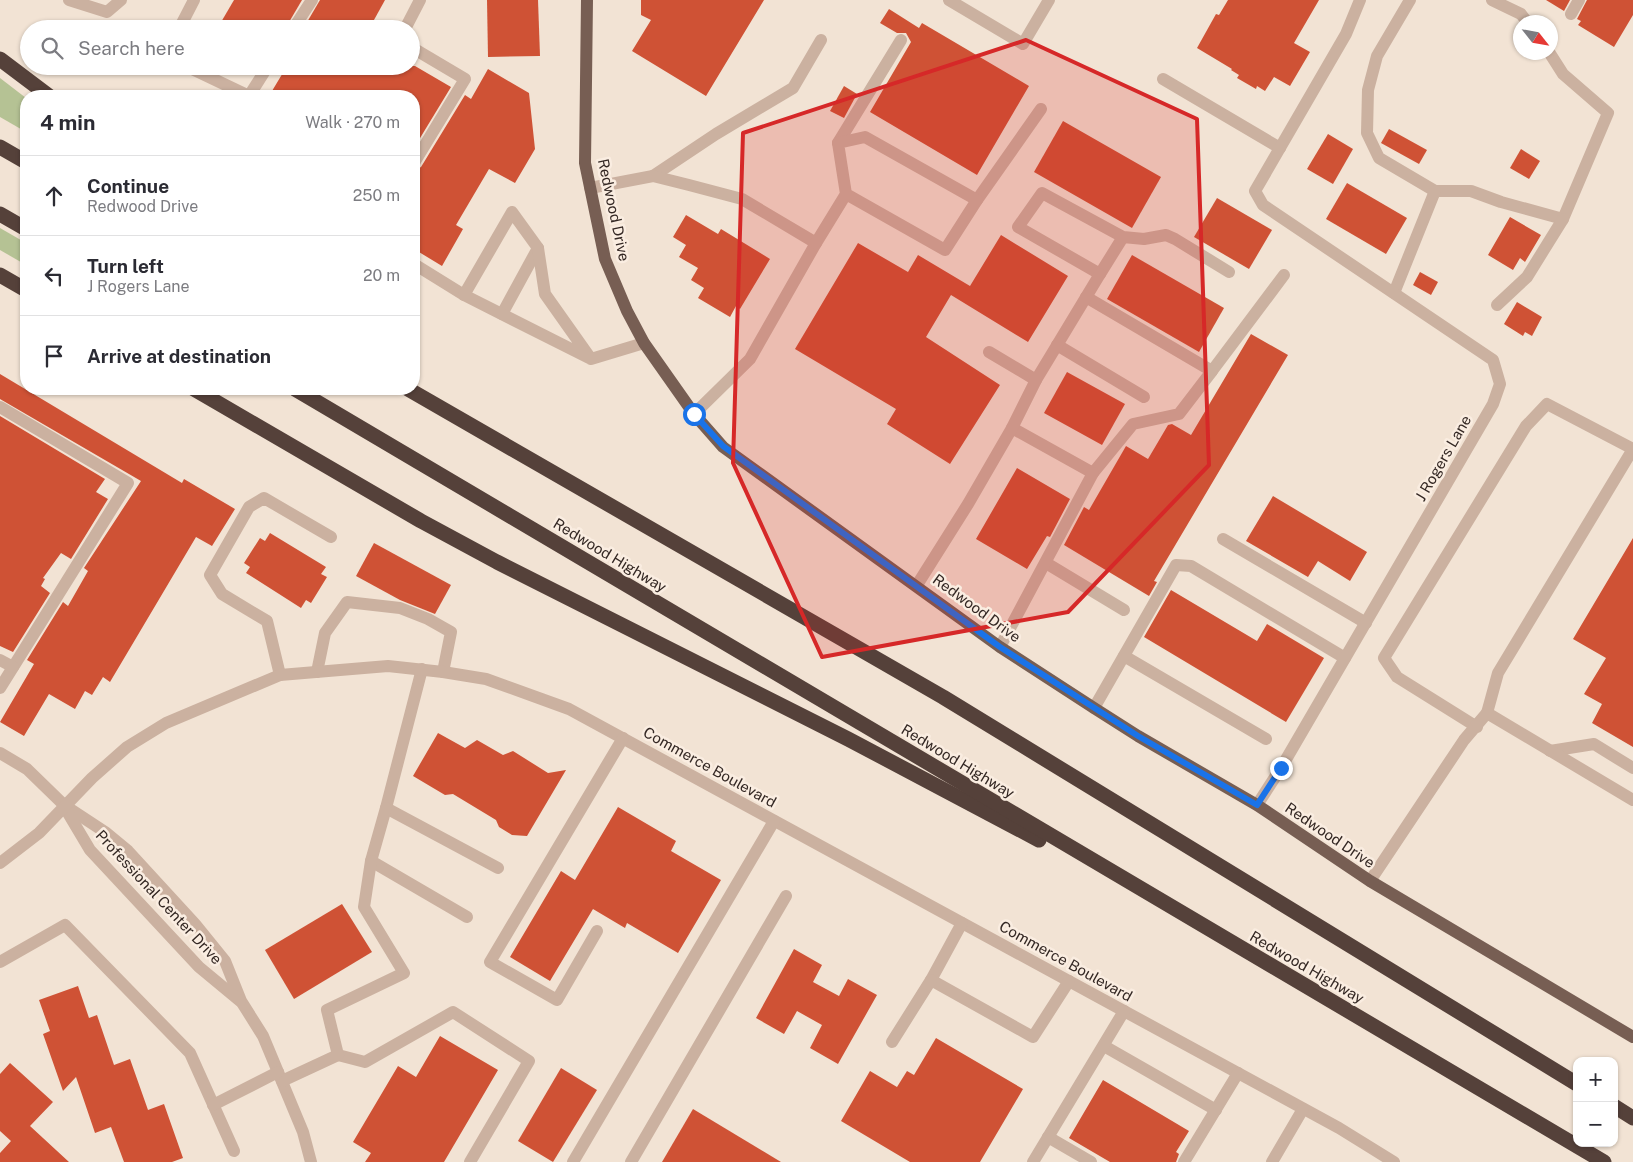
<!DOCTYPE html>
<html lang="en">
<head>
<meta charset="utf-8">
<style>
  :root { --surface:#fff; --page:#f7f7f7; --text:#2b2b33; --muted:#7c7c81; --line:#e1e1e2 }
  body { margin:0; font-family:"Public Sans",sans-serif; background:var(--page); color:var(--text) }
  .controls { position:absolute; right:15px; bottom:15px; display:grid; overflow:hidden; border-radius:10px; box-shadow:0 1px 4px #0004 }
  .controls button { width:45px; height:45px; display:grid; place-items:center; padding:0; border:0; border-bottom:1px solid var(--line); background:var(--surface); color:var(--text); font:25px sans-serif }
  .compass { position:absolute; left:1513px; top:15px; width:45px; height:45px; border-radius:50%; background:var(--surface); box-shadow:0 1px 4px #0004; rotate:121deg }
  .stop { position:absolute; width:15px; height:15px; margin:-11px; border:4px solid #1a73e8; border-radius:50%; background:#fff }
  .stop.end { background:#1a73e8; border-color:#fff; box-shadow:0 1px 5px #0008 }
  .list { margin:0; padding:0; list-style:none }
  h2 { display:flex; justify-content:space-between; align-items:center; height:65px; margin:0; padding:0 20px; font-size:21px }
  h2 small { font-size:16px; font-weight:400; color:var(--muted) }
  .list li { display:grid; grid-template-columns:32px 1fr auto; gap:15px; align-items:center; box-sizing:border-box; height:80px; padding:0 20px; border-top:1px solid var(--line) }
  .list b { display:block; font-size:19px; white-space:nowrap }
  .list p { margin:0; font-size:16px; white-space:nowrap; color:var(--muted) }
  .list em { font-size:16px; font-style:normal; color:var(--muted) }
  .icon { flex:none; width:28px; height:28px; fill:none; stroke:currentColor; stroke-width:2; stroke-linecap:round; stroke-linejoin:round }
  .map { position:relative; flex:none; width:1633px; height:1162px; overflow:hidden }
  .search { position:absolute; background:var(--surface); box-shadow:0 1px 4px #0004; left:20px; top:20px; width:400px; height:55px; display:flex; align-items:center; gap:12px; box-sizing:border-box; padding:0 18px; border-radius:28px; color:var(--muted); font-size:19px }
  .panel { position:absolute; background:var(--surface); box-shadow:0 1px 4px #0004; left:20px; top:90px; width:400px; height:305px; border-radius:20px }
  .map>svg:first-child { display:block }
  .green { fill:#b5c294 }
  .building { fill:#cf5235 }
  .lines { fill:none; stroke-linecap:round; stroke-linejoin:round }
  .minor { stroke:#cbb1a0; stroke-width:12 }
  .major { stroke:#775e53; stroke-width:12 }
  .highway { stroke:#55413a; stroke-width:15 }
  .route { stroke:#1a73e8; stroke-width:6 }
  .marked { fill:#d62828; fill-opacity:0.2; stroke:#d62828; stroke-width:4; stroke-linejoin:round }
  .labels { text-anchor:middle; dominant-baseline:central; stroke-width:5; stroke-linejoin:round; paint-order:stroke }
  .street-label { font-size:15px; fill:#342824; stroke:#faede1 }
</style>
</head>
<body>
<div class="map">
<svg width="1633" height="1162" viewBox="0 0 1633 1162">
  <rect width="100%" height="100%" fill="#f2e3d4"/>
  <g class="green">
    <path d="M 0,78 L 26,98 L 26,132 L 0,117 Z"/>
    <path d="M 0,228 L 26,243 L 26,265 L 0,250 Z"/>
  </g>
  <g class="building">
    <path d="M 234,0 L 302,0 L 285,29 L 217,29 Z"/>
    <path d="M 320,0 L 385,0 L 369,29 L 303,29 Z"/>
    <path d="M 487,0 L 538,0 L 540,56 L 488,57 Z"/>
    <path d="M 641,0 L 764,0 L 706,96 L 632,51 L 651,20 L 641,15 Z"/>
    <path d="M 1228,0 L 1319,0 L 1294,43 L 1310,52 L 1290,86 L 1274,77 L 1265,91 L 1257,86 L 1256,89 L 1237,78 L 1239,75 L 1231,70 L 1232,69 L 1197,48 L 1216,14 L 1219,15 Z"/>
    <path d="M 1546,0 L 1570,0 L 1564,11 Z"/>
    <path d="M 1587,0 L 1633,0 L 1633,15 L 1614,47 L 1578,25 L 1581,21 L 1577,19 Z"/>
    <path d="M 889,9 L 919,28 L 922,23 L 1029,86 L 977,175 L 870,112 L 911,42 L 906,33 L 897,33 L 880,23 Z"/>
    <path d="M 287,66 L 415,66 L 451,87 L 414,148 L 414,96 L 269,96 Z"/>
    <path d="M 488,69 L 529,93 L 535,149 L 515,183 L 489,169 L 456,225 L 463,229 L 442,266 L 414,249 L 414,171 L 421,167 L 465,95 L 471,99 Z"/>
    <path d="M 844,86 L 857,94 L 844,118 L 830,111 Z"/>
    <path d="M 1063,121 L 1161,177 L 1132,228 L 1034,172 Z"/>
    <path d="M 1389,129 L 1427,150 L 1419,164 L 1381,143 Z"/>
    <path d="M 1328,134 L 1353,149 L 1333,184 L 1307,169 Z"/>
    <path d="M 1521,149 L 1540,161 L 1529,179 L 1510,168 Z"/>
    <path d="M 1347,183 L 1407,218 L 1386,254 L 1326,219 Z"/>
    <path d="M 1217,198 L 1272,230 L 1249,269 L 1194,237 Z"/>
    <path d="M 686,215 L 718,234 L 721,229 L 770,259 L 740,309 L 736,306 L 730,317 L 698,298 L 704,288 L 691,280 L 698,268 L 679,257 L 686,245 L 673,237 Z"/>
    <path d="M 1510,217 L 1541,235 L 1525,262 L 1520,258 L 1513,270 L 1488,255 Z"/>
    <path d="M 1001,235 L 1068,276 L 1028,342 L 951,295 L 926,337 L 1000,385 L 950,464 L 887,424 L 896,409 L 795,349 L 858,243 L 908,272 L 918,255 L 970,286 Z"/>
    <path d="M 1132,255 L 1224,308 L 1199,352 L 1107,299 Z"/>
    <path d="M 1420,272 L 1438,282 L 1431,295 L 1413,285 Z"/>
    <path d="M 1517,302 L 1542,317 L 1532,336 L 1525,332 L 1523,336 L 1504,324 Z"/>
    <path d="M 1251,334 L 1288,355 L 1154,581 L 1157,582 L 1149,596 L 1064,545 L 1084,507 L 1089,510 L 1126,446 L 1148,459 L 1168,425 L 1172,424 L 1191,435 Z"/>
    <path d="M 1067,372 L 1125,404 L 1102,445 L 1044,413 Z"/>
    <path d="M 0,374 L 182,483 L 184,479 L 235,509 L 212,546 L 196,537 L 110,682 L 103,677 L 92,695 L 85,691 L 75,709 L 49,694 L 24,736 L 0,722 L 34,664 L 27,660 L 63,602 L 68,606 L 88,571 L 84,568 L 141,481 L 0,399 Z"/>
    <path d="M 0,416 L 105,479 L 96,492 L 108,499 L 71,559 L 61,553 L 43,578 L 45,579 L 41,586 L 50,593 L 13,652 L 0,646 Z"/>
    <path d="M 1017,468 L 1070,499 L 1050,537 L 1047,536 L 1027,569 L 976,539 Z"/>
    <path d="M 1273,496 L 1367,552 L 1350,581 L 1318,561 L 1308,577 L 1246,541 Z"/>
    <path d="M 270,533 L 326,567 L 321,574 L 327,577 L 311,603 L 306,600 L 301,608 L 246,573 L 250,567 L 244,563 L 260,538 L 265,541 Z"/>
    <path d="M 1633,538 L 1633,747 L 1592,723 L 1602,704 L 1584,694 L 1606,658 L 1573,639 Z"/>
    <path d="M 374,543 L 451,585 L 435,614 L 400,600 L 356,576 Z"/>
    <path d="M 1171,590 L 1257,641 L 1267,624 L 1324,658 L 1286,722 L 1144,637 Z"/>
    <path d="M 438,733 L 465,748 L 477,740 L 503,755 L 513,751 L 548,773 L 566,770 L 527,836 L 512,835 L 499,827 L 496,820 L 453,794 L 445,795 L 413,776 Z"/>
    <path d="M 618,807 L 676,841 L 671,851 L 721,880 L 678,953 L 627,923 L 625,928 L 593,909 L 550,981 L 510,957 L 561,871 L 575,880 Z"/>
    <path d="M 342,904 L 372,952 L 294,999 L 265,950 Z"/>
    <path d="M 794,949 L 822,965 L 813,982 L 839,996 L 848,979 L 877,995 L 838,1064 L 810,1048 L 822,1025 L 797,1011 L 784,1034 L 756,1018 Z"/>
    <path d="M 78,986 L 89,1018 L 97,1015 L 114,1065 L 130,1059 L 148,1110 L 164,1104 L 183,1158 L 172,1162 L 124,1162 L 111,1127 L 95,1133 L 76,1077 L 63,1091 L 43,1034 L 50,1031 L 39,1000 Z"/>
    <path d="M 440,1036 L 498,1070 L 444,1162 L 365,1162 L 371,1153 L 353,1142 L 398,1066 L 416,1077 Z"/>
    <path d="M 936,1038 L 1023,1089 L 980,1162 L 910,1162 L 841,1121 L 870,1071 L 897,1087 L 907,1071 L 914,1075 Z"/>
    <path d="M 10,1063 L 53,1102 L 30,1126 L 69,1162 L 0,1162 L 0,1153 L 11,1141 L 0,1131 L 0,1074 Z"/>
    <path d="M 561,1068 L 597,1090 L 553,1162 L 518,1141 Z"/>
    <path d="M 1103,1080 L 1189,1131 L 1176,1152 L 1179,1154 L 1176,1162 L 1110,1162 L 1069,1138 Z"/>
    <path d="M 693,1109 L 781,1162 L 662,1162 Z"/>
  </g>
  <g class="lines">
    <g class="minor">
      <path d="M 69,0 L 107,12 L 121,0"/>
      <path d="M 949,0 L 1023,44 L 1049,0"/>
      <path d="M 1410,0 L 1377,56 L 1368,90 L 1367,133 L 1379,158 L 1435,191 L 1471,191 L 1501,202 L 1563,219 L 1608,113 L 1563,74 L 1549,52"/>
      <path d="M 1492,0 L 1521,14 L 1527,22"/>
      <path d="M 1571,14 L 1579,0"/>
      <path d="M 179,29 L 194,0"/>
      <path d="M 293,29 L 312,0"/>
      <path d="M 405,29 L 420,0"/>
      <path d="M 411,47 L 465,79 L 414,163"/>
      <path d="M 186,66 L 249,96 L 268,66"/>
      <path d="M 1163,79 L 1280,148"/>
      <path d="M 838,143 L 901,40"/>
      <path d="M 653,176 L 716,134 L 793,88 L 821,40"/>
      <path d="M 590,188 L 653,176 L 689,185 L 742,199 L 816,243 L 750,359 L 694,414"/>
      <path d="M 977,200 L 1041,109"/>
      <path d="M 1123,237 L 1100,274 L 1018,227 L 1042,193 L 1123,237 L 1144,239 L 1166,235 L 1175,239 L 1229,272"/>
      <path d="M 816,243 L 846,194 L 945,250 L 977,200 L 865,137 L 838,143 L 846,194"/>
      <path d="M 414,264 L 464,295"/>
      <path d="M 1394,293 L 1435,191"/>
      <path d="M 1086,297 L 1212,371 L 1284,275"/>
      <path d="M 1497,305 L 1527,277 L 1563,219"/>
      <path d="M 502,314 L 538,248"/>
      <path d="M 1057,345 L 1144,397"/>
      <path d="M 989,352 L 1036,380"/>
      <path d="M 591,359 L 545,294 L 538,248 L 512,212 L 464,295 L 591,359 L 644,343"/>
      <path d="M 0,407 L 128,483 L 0,688"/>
      <path d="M 1012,428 L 1093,473 L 1133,424 L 1179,414 L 1212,371"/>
      <path d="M 1223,539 L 1366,623"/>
      <path d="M 1046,563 L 1124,610"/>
      <path d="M 917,585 L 968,504 L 1012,428 L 1036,380 L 1100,274"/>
      <path d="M 1000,647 L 1093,473"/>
      <path d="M 1124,656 L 1266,739"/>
      <path d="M 0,660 L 13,667"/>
      <path d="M 422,669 L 386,808 L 498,868"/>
      <path d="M 317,672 L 325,633 L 347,602 L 400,608 L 428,619 L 451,632 L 443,672"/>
      <path d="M 280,675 L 267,621 L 222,594 L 210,575 L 249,507 L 264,498 L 331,537"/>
      <path d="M 1094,708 L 1176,565 L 1191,566 L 1345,658"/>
      <path d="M 1487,713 L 1498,673 L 1633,449"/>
      <path d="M 1477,727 L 1397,677 L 1384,658 L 1526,426 L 1547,404 L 1633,449"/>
      <path d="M 1550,751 L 1594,744 L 1633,768"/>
      <path d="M 0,753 L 27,769 L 64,805 L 105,832 L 128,851 L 195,924 L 225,961 L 241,1001 L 263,1036 L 303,1132 L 311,1162"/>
      <path d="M 1257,805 L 1281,768 L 1493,404 L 1500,384 L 1493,360 L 1263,205 L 1255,191 L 1346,34 L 1360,0"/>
      <path d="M 65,808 L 90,850 L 199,967 L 240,1001"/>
      <path d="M 386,808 L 371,861 L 467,917"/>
      <path d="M 0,863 L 39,833 L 92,778 L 127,747 L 166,723 L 280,675 L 388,666 L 443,672 L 486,679 L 569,709 L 1339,1128 L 1394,1162"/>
      <path d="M 1370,881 L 1464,740 L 1487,713 L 1633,800"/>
      <path d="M 962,923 L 931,980 L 1033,1037 L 1069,981"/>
      <path d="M 597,931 L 557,1000 L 490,962 L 623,738"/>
      <path d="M 0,962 L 65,925 L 190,1053 L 234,1151"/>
      <path d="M 892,1042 L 931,980"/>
      <path d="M 1104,1046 L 1216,1110"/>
      <path d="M 338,1055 L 365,1062 L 453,1012 L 529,1061 L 470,1162"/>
      <path d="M 282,1081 L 338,1055 L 327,1010 L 404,973 L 364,907 L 371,861"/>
      <path d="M 213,1105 L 278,1072"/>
      <path d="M 1048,1137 L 1091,1162"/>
      <path d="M 573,1162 L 774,821"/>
      <path d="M 631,1162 L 786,896"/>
      <path d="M 1033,1162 L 1124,1011"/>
      <path d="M 1184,1162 L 1238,1073"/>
      <path d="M 1272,1162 L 1303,1109"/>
    </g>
    <path class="major" d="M 587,0 L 585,163 L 605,259 L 627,311 L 644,343 L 694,414 L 723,447 L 1000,647 L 1094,708 L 1138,736 L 1257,805 L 1370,881 L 1633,1037"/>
    <g class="highway">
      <path d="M 0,59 L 49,96"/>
      <path d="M 0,147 L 26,162"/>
      <path d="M 0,214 L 26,229"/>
      <path d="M 0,275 L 26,290"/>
      <path d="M 194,389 L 421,521 L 497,562 L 848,739 L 1039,840"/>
      <path d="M 295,389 L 1604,1162"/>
      <path d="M 408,389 L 943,697 L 1577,1084"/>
      <path d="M 1614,1106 L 1633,1118"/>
    </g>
  </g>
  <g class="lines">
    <path class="route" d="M 694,414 L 723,446 L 1000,647 L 1138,736 L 1257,805 L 1281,768"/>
  </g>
  <path class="marked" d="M 1026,40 L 1197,119 L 1209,465 L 1068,612 L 822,657 L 733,463 L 743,133 Z"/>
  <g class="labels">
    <g class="street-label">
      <text transform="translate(614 210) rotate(78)">Redwood Drive</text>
      <text transform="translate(1443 458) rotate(-60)">J Rogers Lane</text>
      <text transform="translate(610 555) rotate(31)">Redwood Highway</text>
      <text transform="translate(977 608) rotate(36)">Redwood Drive</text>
      <text transform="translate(958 761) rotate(31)">Redwood Highway</text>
      <text transform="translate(710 767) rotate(29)">Commerce Boulevard</text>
      <text transform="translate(1330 835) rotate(34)">Redwood Drive</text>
      <text transform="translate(159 897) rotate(47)">Professional Center Drive</text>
      <text transform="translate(1066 961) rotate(29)">Commerce Boulevard</text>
      <text transform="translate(1307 967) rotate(30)">Redwood Highway</text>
    </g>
  </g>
</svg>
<div class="controls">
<button>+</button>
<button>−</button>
</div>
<svg class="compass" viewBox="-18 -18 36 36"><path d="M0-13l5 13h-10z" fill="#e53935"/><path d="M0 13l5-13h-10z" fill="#7c7c81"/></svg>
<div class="stop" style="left:694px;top:414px"></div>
<div class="stop end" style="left:1281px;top:768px"></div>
<div class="search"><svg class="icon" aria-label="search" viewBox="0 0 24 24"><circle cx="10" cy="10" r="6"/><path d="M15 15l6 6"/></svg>Search here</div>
<section class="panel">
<h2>4 min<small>Walk · 270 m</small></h2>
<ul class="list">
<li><svg class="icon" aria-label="ahead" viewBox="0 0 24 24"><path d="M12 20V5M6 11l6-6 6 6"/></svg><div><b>Continue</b><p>Redwood Drive</p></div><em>250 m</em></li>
<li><svg class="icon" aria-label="left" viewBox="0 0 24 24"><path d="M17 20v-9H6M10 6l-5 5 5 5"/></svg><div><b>Turn left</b><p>J Rogers Lane</p></div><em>20 m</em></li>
<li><svg class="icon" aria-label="arrive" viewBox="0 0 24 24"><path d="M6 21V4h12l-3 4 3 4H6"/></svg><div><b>Arrive at destination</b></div></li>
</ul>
</section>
</div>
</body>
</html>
